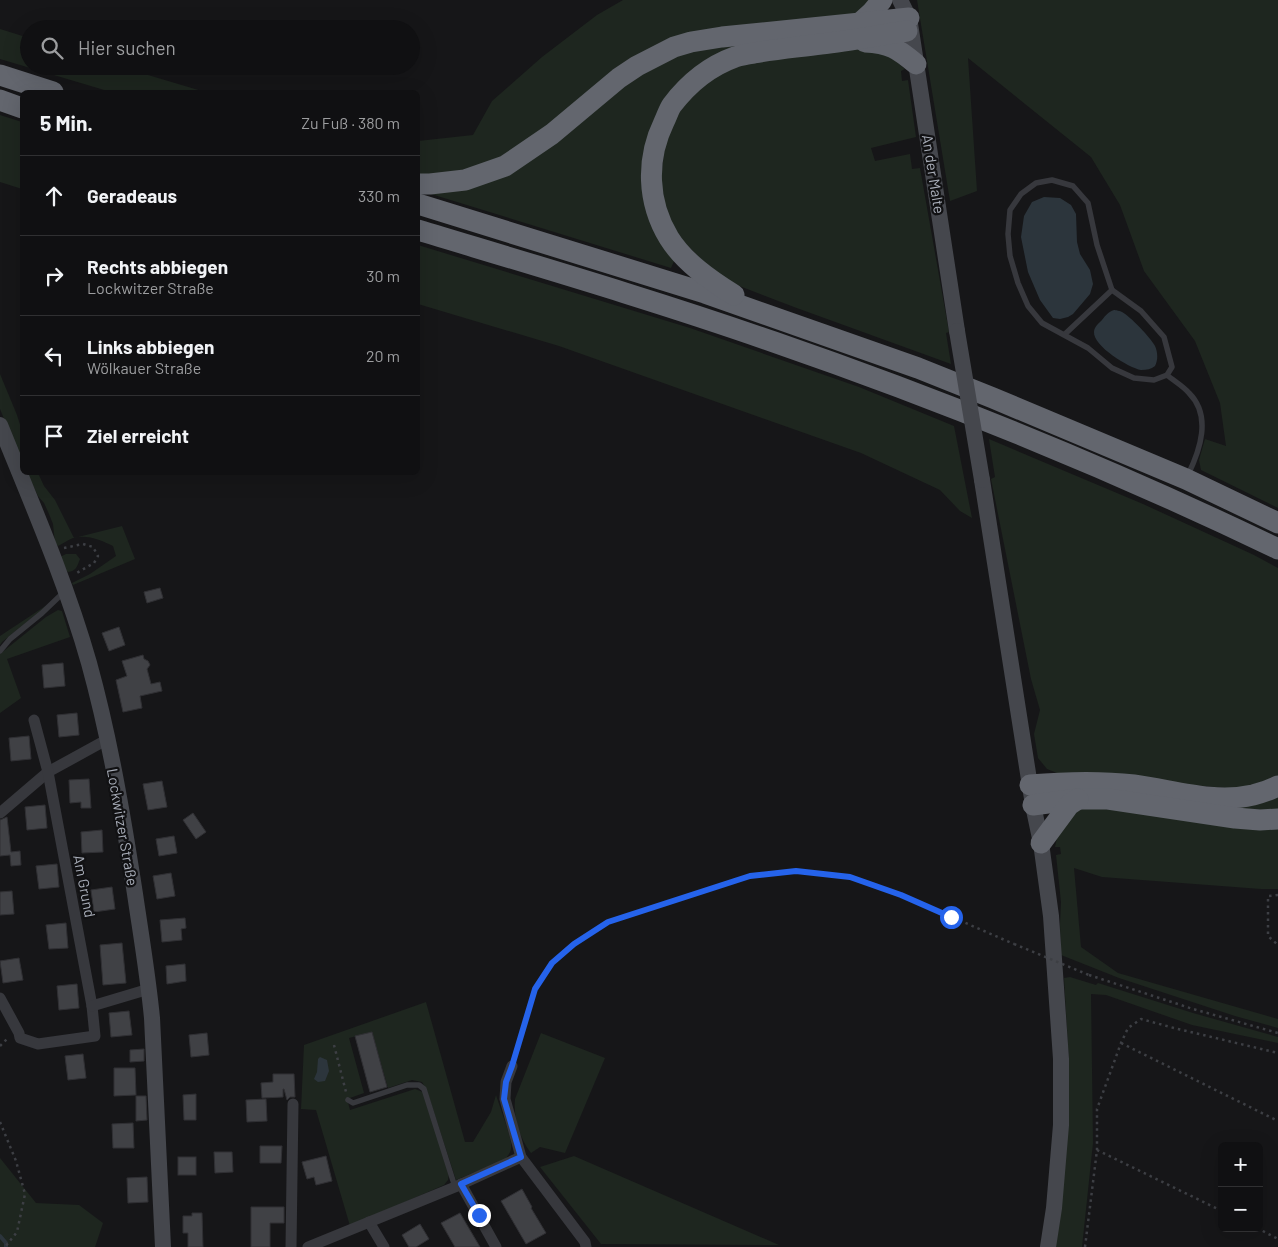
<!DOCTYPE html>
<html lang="de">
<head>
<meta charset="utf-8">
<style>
  :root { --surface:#101012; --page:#1e1e20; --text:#f1f3f6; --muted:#9c9d9f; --line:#303032 }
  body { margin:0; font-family:Barlow,sans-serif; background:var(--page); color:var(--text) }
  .controls { position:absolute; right:15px; bottom:15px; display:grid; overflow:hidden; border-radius:8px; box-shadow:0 5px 20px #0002 }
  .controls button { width:45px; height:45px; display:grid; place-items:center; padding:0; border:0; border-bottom:1px solid var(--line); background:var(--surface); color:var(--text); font:25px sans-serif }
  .stop { position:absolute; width:15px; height:15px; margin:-11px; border:4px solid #2563eb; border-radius:50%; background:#fff }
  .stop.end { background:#2563eb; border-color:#fff; box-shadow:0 1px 5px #0008 }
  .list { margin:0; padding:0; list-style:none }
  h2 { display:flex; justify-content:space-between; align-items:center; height:65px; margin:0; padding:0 20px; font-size:21px }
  h2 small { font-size:16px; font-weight:400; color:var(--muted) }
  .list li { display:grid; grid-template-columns:32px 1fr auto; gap:15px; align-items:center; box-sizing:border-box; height:80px; padding:0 20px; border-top:1px solid var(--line) }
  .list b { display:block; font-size:19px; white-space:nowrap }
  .list p { margin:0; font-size:16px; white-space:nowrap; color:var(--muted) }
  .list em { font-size:16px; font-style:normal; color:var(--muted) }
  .icon { flex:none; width:28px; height:28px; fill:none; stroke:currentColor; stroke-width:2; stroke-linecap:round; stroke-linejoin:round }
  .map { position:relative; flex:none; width:1278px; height:1247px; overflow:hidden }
  .search { position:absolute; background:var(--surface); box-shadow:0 5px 20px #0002; left:20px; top:20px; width:400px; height:55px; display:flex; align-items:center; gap:12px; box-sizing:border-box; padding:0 18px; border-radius:28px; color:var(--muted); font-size:19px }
  .panel { position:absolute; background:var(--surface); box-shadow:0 5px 20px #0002; left:20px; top:90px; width:400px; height:385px; border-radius:8px }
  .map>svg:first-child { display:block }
  .green { fill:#1e261f }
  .water { fill:#2c353c }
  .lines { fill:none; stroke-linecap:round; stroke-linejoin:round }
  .stream { stroke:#2c353c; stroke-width:4 }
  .building { fill:#404145; stroke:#303034 }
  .path { stroke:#3d3f44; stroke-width:2.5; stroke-dasharray:2.5 4; stroke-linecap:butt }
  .lane { stroke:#37383d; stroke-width:5.5 }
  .street { stroke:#37383d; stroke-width:11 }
  .secondary { stroke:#45474d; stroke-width:16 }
  .highway { stroke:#63666e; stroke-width:21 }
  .path-bridge { stroke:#3d3f44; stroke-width:2.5; stroke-dasharray:2.5 4; stroke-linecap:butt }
  .secondary-bridge { stroke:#45474d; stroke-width:16 }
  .route { stroke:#2563eb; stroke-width:6 }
  .labels { text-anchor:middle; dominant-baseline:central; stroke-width:4.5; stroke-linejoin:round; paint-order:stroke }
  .street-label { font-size:15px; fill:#a8adb8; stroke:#111113 }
</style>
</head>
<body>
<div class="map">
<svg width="1278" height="1247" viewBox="0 0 1278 1247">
  <rect width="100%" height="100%" fill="#161618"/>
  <g class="green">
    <path d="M 623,0 L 874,0 L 858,15 L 690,37 L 538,139 L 485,167 L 418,177 L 418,141 L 473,135 L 492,101 L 542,57 L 597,15 Z"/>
    <path d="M 917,0 L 1278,0 L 1278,508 L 1201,470 L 1199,460 L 1205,439 L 1226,446 L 1220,403 L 1195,341 L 1144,271 L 1120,205 L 1091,157 L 968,58 L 977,191 L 950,201 Z"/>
    <path d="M 0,29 L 29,38 L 29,66 L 118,66 L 205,92 L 111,92 L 0,59 Z"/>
    <path d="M 770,37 L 734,49 L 647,142 L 675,259 L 671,268 L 431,194 L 449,189 L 622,83 L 676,53 Z"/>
    <path d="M 846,48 L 883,50 L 905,69 L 901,71 L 902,81 L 908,80 L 916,137 L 871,148 L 875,161 L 910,154 L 912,169 L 920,168 L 949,332 L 946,333 L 951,364 L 794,307 L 742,287 L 727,280 L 715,273 L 676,234 L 659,192 L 667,131 L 693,91 L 739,63 Z"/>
    <path d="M 0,115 L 22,122 L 22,189 L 0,182 Z"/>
    <path d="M 418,245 L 690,328 L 859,387 L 954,426 L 972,518 L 960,511 L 940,490 L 861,453 L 559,346 L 418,304 Z"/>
    <path d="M 0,374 L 17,415 L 22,431 L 22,463 L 0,409 Z"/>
    <path d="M 989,439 L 1143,504 L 1254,555 L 1278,568 L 1278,777 L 1237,789 L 1057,773 L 1047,769 L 1038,758 L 1034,734 L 1040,710 L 1031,679 L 991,479 L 995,477 Z"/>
    <path d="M 27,473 L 38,473 L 44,486 L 55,500 L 74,538 L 122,526 L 135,559 L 73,585 L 72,583 L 90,574 L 116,556 L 113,546 C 101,540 87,534 73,538 C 68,540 62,544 58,546 L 55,543 L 53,524 L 49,514 L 44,503 L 38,496 Z"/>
    <path d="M 66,554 L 76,554 L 80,559 C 77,567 76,571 68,572 L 64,569 L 60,557 Z"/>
    <path d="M 50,603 L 2,642 L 0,645 L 0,636 Z"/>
    <path d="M 58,610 L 62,611 L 70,637 L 7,659 L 21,698 L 0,713 L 0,654 L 46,617 Z"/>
    <path d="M 1068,789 L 1278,795 L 1278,813 Z"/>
    <path d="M 1090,804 L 1278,825 L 1278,889 L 1261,889 L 1102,877 L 1074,868 L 1081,947 L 1118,973 L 1278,1019 L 1278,1028 L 1235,1016 L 1119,978 L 1061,955 L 1060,924 L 1061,902 L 1056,855 L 1061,854 L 1060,847 L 1055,847 L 1058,833 L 1074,810 Z"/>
    <path d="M 1070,977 L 1096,985 L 1098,983 L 1193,1013 L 1278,1037 L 1278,1043 L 1192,1025 L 1106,995 L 1091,994 L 1093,1143 L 1082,1247 L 1054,1247 L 1069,1063 L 1064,978 Z"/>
    <path d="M 426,1002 L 465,1142 L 473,1142 L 491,1112 L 496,1095 C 499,1105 513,1140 511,1148 C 511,1152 508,1155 506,1159 L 456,1180 L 427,1091 L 422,1082 L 412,1080 L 388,1088 L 372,1032 L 349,1038 L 364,1093 L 347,1099 L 350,1110 L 415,1089 L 423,1092 L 449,1174 L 448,1180 L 444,1185 L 350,1226 L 316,1110 L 301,1109 L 304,1045 Z"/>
    <path d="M 541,1033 L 605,1058 L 565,1153 L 540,1147 L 531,1153 C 520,1139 513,1117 515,1099 Z"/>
    <path d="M 574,1156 L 779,1245 L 601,1244 L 540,1167 Z"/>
    <path d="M 0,1158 L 36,1203 L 79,1205 L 103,1223 L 95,1247 L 0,1247 Z"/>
  </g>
  <g class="water">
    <path d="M 1044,197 L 1060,198 L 1071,205 L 1076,214 L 1077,242 L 1080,254 L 1090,270 L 1093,284 L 1090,294 L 1073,314 L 1068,317 L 1060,319 L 1053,318 L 1040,300 L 1028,272 L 1021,237 L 1024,216 L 1032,202 Z"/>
    <path d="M 1114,310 C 1115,310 1121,311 1122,312 C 1130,316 1151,338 1155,346 C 1158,353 1158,360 1155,366 C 1151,369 1147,370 1141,370 C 1129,368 1093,346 1094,332 C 1094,327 1099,323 1102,320 C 1106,315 1108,312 1114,310 Z"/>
    <path d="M 320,1057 L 327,1060 L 329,1071 L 325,1081 L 318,1082 L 314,1079 L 317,1072 L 318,1059 Z"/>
  </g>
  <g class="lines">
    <path class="stream" d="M 0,1236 L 6,1243 L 6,1247"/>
  </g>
  <g class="building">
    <path d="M 160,588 L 163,598 L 147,603 L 144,592 Z"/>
    <path d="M 119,627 L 125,645 L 109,651 L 102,633 Z"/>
    <path d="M 143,655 L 144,659 L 148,661 L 150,665 L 147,669 L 151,684 L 160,682 L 162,691 L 140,696 L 142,708 L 123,712 L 116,680 L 127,676 L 122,661 Z"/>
    <path d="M 63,663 L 65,686 L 44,688 L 42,665 Z"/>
    <path d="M 77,713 L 79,735 L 59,737 L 57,715 Z"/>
    <path d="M 29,736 L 31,759 L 11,761 L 9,738 Z"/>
    <path d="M 89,779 L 91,808 L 81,808 L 81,802 L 70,803 L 69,780 Z"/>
    <path d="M 162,781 L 167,807 L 148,810 L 143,784 Z"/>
    <path d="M 45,805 L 47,828 L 27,830 L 25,807 Z"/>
    <path d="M 193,813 L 206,832 L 196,839 L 183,820 Z"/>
    <path d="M 7,817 L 11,852 L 20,851 L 21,865 L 11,866 L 10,855 L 0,856 L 0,820 Z"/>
    <path d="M 102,830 L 103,852 L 82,853 L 81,832 Z"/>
    <path d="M 174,836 L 177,853 L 159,856 L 156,839 Z"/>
    <path d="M 57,864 L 59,887 L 39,889 L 36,866 Z"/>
    <path d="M 171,873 L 175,896 L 157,899 L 153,876 Z"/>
    <path d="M 112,887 L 115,909 L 94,912 L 91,890 Z"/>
    <path d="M 12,891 L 14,914 L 0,915 L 0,892 Z"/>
    <path d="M 185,918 L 186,928 L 181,929 L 182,940 L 162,942 L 160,920 Z"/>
    <path d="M 66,923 L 68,948 L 49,949 L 46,925 Z"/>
    <path d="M 122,943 L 126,983 L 103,985 L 100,945 Z"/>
    <path d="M 19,958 L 23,980 L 3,983 L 0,961 Z"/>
    <path d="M 185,964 L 186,981 L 167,984 L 166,966 Z"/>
    <path d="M 77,984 L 79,1008 L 59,1010 L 57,986 Z"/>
    <path d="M 129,1011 L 132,1035 L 111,1037 L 109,1013 Z"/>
    <path d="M 372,1032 L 387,1087 L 370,1092 L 355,1036 Z"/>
    <path d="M 207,1033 L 209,1055 L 191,1057 L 189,1035 Z"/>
    <path d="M 144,1049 L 144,1061 L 130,1062 L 130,1050 Z"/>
    <path d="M 83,1054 L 86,1078 L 68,1080 L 65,1056 Z"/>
    <path d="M 114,1068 L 135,1068 L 136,1095 L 114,1096 Z"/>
    <path d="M 273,1074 L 294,1074 L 295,1097 L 290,1097 L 287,1100 L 284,1089 L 283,1089 L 283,1097 L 262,1098 L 261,1083 L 273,1082 Z"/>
    <path d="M 196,1094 L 196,1120 L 184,1120 L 183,1095 Z"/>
    <path d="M 136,1096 L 146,1096 L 147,1120 L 136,1121 Z"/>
    <path d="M 266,1099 L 267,1121 L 247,1122 L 246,1100 Z"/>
    <path d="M 133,1123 L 134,1148 L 113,1148 L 112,1124 Z"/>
    <path d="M 260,1146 L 282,1146 L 281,1163 L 260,1163 Z"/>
    <path d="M 214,1152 L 232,1152 L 233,1172 L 215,1173 Z"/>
    <path d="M 326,1156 L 332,1181 L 316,1185 L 314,1177 L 307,1179 L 302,1162 Z"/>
    <rect x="178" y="1157" width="18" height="18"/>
    <path d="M 147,1177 L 148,1202 L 128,1203 L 127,1178 Z"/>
    <path d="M 522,1189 L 532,1207 L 531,1208 L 546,1233 L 526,1244 L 501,1201 Z"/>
    <path d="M 251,1207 L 284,1207 L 284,1223 L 270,1223 L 270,1247 L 251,1247 Z"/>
    <path d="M 192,1213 L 202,1213 L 203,1247 L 188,1247 L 188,1233 L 183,1233 L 183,1216 L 192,1216 Z"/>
    <path d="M 460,1213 L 480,1247 L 455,1247 L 441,1223 Z"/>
    <path d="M 420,1224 L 429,1239 L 416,1247 L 409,1247 L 402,1235 Z"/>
  </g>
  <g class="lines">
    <g class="path">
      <path d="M 64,548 L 83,544 L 93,547 L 98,556 L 94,563 L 75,574"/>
      <path d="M 1278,895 L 1268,896 L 1268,936 L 1278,945"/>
      <path d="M 1089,975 L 1193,1009 L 1278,1033"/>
      <path d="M 1121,1043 L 1278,1121"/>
      <path d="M 334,1045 L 346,1092"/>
      <path d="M 0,1046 L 8,1038"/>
      <path d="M 515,1057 L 535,989 L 551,963 L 574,944 L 608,922 L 750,876 L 796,871 L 850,877 L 901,895 L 1014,944"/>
      <path d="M 0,1122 L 16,1161 L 25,1194 L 17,1232 L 5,1247"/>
      <path d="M 1097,1150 L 1222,1211"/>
      <path d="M 1257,1228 L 1278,1239"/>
      <path d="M 1085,1247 L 1097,1150 L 1097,1109 L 1121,1043 L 1128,1028 L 1141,1019 L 1174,1028 L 1278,1053"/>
    </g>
    <g class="lane">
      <path d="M 1065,334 L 1112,290"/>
      <path d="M 1167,375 L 1172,367 L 1164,337 L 1141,311 L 1112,290 L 1097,245 L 1088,203 L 1073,186 L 1052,180 L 1036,183 L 1021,194 L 1010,210 L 1008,234 L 1010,256 L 1018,283 L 1028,306 L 1042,323 L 1088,348 L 1112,368 L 1134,378 L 1154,380 L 1167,375 C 1174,381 1183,386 1189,393 C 1212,416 1200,450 1188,475"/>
      <path d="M 0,651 L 10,639 L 42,613 L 64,592"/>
      <path d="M 348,1100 L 353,1103 L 407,1085 L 419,1085 L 424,1089 L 455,1187"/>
    </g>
    <g class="street">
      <path d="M 0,813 L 48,772 L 108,739"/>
      <path d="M 0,998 L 19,1033 L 20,1038 L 38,1044 L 95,1036 L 92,1006 L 48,772 L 34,720"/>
      <path d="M 92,1006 L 149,989"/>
      <path d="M 512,1066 L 506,1082 L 505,1099 L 521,1157 L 585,1242 L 586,1247"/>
      <path d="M 461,1184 L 496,1247"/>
      <path d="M 369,1222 L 384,1247"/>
      <path d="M 291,1247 L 293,1104"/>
      <path d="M 308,1247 L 455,1187 L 521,1157"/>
    </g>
    <g class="secondary">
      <path d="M 900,0 L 909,18 L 911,30 L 957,331"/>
      <path d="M 0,425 C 32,504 66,582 89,663 C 110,739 123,816 135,894 C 141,935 148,976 152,1018 L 163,1247"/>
      <path d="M 982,480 L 1033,805 L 1041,843 L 1051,916 L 1061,1059 L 1061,1125 L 1054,1208 L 1048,1247"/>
    </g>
    <g class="highway">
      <path d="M 861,22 L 872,12 L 882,0"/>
      <path d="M 865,42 C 890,43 898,49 916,64"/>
      <path d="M 0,75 L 53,92"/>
      <path d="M 0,100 L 22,108"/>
      <path d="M 418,184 L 430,184 L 465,180 L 505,166 L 552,134 L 619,78 L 637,66 L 674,47 L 691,42 L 722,37 L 909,18"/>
      <path d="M 418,204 L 705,293 L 918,368 L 993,398 L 1186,479 L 1278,523"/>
      <path d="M 418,230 C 537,266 657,301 774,342 C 945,401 1116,471 1278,549"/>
      <path d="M 734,295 C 710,280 684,262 669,238 C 647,202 646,159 664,122 C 667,116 669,109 672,105 C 688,84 710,66 735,57 C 741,55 747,54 754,53 C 776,49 799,47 821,44 C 850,41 879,35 907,31"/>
      <path d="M 1030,785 C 1065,782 1100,781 1134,785 C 1173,790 1213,804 1253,795 C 1261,793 1270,790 1278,786"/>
      <path d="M 1033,805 L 1078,799 L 1108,799 L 1235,818 L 1260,820 L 1278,819"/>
      <path d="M 1041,843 L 1069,805 L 1078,799"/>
    </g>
    <path class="path-bridge" d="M 1014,944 L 1089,975"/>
    <path class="secondary-bridge" d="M 957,331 L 982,480"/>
  </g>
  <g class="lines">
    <path class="route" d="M 479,1215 L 461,1184 L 521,1157 L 504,1099 L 506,1082 L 512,1066 L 535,989 L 552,963 L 574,944 L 608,922 L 750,876 L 796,871 L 850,877 L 901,895 L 951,917"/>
  </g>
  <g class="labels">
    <g class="street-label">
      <text transform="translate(934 174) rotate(81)">An der Malte</text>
      <text transform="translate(123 827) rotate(80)">Lockwitzer Straße</text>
      <text transform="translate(85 886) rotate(79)">Am Grund</text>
    </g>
  </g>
</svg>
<div class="controls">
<button>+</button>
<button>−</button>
</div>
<div class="stop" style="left:951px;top:917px"></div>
<div class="stop end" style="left:479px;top:1215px"></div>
<div class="search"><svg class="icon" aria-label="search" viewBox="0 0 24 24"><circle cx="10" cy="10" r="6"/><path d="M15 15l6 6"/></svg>Hier suchen</div>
<section class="panel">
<h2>5 Min.<small>Zu Fuß · 380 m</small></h2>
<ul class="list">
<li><svg class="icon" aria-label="ahead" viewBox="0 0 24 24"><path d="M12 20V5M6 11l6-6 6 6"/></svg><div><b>Geradeaus</b></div><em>330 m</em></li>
<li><svg class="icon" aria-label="right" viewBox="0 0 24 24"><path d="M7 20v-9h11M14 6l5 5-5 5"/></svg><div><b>Rechts abbiegen</b><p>Lockwitzer Straße</p></div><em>30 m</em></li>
<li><svg class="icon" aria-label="left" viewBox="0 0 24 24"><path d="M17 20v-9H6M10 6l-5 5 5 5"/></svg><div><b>Links abbiegen</b><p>Wölkauer Straße</p></div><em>20 m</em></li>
<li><svg class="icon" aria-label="arrive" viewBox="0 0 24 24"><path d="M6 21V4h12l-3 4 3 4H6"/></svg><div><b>Ziel erreicht</b></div></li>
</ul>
</section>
</div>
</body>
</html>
